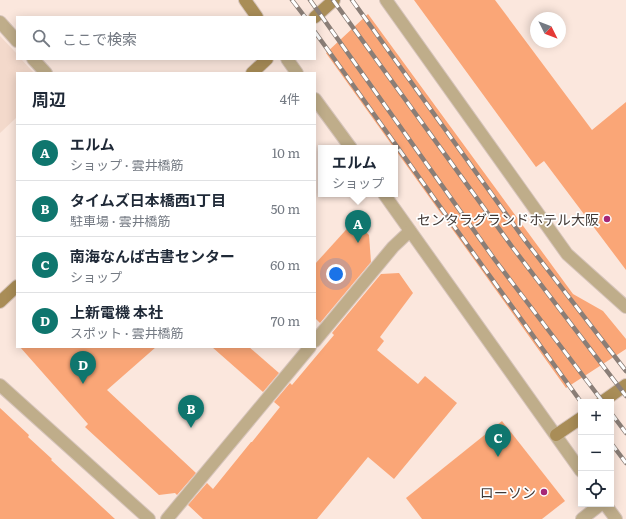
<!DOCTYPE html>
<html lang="ja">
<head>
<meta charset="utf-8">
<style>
  :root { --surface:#fff; --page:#f2f2f3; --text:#1f2937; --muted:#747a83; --line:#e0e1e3; --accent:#0f766e }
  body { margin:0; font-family:Literata,"Noto Sans JP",serif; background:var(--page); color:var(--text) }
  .controls { position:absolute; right:12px; bottom:12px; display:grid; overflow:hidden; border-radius:0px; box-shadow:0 2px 10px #0003 }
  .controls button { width:36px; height:36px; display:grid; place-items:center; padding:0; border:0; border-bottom:1px solid var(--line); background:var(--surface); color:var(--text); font:20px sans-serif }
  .compass { position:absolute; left:530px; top:12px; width:36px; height:36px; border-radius:50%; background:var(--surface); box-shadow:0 2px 10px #0003; rotate:132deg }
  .you { position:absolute; left:336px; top:274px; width:14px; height:14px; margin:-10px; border:3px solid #fff; border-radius:50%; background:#1a73e8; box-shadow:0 0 0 6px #1a73e833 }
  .badge { display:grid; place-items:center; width:26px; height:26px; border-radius:50%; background:var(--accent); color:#fff; font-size:13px; font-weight:700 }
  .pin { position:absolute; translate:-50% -33px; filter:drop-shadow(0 1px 2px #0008) }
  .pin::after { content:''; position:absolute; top:21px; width:14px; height:12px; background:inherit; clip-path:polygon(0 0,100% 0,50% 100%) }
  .popup { position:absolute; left:318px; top:145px; width:80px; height:52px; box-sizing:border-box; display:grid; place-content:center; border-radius:0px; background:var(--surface); filter:drop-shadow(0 1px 3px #0005); font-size:13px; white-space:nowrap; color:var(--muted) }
  .popup b { font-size:15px; color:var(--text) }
  .popup::after { content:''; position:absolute; left:50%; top:100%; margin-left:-8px; border:8px solid transparent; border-top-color:var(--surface) }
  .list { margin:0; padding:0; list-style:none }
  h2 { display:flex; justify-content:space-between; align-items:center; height:52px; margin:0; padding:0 16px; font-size:17px }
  h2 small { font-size:13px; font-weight:400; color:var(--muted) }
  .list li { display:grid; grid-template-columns:26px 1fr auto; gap:12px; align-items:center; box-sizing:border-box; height:56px; padding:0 16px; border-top:1px solid var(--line) }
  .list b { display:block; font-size:15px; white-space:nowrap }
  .list p { margin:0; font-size:13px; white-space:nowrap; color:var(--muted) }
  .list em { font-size:13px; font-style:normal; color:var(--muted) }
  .icon { flex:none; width:22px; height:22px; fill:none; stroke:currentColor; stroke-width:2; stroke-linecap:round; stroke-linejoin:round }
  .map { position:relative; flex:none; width:626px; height:519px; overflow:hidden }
  .search { position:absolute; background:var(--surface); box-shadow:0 2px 10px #0003; left:16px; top:16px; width:300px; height:44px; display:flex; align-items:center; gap:10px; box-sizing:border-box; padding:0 14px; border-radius:0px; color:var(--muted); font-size:15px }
  .panel { position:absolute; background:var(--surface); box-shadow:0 2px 10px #0003; left:16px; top:72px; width:300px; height:276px; border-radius:0px }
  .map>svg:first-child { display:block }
  .built { fill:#f3d9cb }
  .building { fill:#faa677 }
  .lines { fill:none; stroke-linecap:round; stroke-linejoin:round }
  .street-casing { stroke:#d6c4bb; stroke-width:14 }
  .secondary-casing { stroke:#d6c4bb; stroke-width:14 }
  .street { stroke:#bfad8a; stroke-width:12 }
  .secondary { stroke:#a98d57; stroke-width:12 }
  .rail-casing { stroke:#8a7e77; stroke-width:4.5 }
  .rail { stroke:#fff; stroke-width:3; stroke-dasharray:9; stroke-linecap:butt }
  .poi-dot { fill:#a62777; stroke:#fff; stroke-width:1.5 }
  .labels { text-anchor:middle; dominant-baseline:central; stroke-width:3.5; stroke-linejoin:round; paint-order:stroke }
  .poi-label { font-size:14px; fill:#413935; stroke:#fff; text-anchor:end }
</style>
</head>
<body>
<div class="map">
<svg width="626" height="519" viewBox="0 0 626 519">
  <rect width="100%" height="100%" fill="#fbe7dd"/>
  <path class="built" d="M 0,36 L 17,54 L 17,59 L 21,59 L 34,73 L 17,73 L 17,117 L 0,133 Z"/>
  <g class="building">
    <path d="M 414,0 L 495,0 L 592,130 L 626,102 L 626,270 L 544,161 L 536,167 Z"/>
    <path d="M 368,14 L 573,294 L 603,311 L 626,339 L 626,349 L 566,388 L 326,53 Z"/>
    <path d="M 354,221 L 369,235 L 371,262 L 320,323 L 315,318 L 315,264 Z"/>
    <path d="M 399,273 L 413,293 L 380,337 L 384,341 L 377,350 L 418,384 L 425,376 L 457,403 L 394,479 L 368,457 L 317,519 L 203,519 L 188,505 L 207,483 L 213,489 L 251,442 L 252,442 L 280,407 L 274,402 L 290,383 L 292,385 L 334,335 L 332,333 L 381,274 Z"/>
    <path d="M 20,347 L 156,347 L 107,390 L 196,473 L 177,495 L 175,493 L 159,495 L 85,427 L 88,424 Z"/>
    <path d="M 212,347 L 249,347 L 279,373 L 263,392 Z"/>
    <path d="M 0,408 L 29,435 L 28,437 L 52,459 L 51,460 L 115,519 L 0,519 Z"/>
    <path d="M 502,421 L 565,501 L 542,519 L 422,519 L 406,498 Z"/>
  </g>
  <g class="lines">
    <g class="street-casing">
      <g id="street">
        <path d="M 386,0 L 567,254 L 626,307"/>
        <path d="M 0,22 L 17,41"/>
        <path d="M 33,59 L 46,73"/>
        <path d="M 287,59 L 297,73"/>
        <path d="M 315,99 L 351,148"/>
        <path d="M 384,194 L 581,471"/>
        <path d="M 315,341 L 393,247 L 410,231"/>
        <path d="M 0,385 L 149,519"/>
        <path d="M 605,504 L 616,519"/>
        <path d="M 167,519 L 310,347"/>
        <path d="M 582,519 L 601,504"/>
      </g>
    </g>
    <g class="secondary-casing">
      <g id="secondary">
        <path d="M 245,0 L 257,17"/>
        <path d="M 315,17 L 334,0"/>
        <path d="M 252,73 L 267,59"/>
        <path d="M 0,302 L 17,286"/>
        <path d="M 602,402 L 626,385"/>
        <path d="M 556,435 L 581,418"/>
      </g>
    </g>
    <use href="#street" class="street"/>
    <use href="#secondary" class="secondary"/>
    <g class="rail-casing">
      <g id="rail">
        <path d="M 292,0 L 305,17"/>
        <path d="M 310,0 L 495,260 L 603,402"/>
        <path d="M 333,0 L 513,248 L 626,396"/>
        <path d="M 352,0 L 524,239 L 626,371"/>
        <path d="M 315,32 L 484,268 L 581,402"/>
        <path d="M 611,413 L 626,433"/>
        <path d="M 611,443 L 626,463"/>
      </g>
    </g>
    <use href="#rail" class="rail"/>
  </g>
  <g class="poi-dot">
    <circle cx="607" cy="219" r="4"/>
    <circle cx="544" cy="492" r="4"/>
  </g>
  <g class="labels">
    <g class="poi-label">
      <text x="599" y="219">センタラグランドホテル大阪</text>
      <text x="536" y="492">ローソン</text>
    </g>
  </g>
</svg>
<div class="controls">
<button>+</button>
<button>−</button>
<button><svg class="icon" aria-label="locate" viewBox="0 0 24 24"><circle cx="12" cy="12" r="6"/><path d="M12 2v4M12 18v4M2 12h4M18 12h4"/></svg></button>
</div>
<svg class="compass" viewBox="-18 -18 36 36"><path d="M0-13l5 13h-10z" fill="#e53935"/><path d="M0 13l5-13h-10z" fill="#747a83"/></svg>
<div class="you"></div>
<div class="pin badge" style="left:358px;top:243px">A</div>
<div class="popup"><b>エルム</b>ショップ</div>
<div class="pin badge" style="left:191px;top:428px">B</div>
<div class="pin badge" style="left:498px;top:457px">C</div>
<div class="pin badge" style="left:83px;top:384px">D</div>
<div class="search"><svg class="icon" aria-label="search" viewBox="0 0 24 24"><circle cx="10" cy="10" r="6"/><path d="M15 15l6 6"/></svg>ここで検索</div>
<section class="panel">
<h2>周辺<small>4件</small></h2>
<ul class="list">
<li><span class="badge">A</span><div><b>エルム</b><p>ショップ · 雲井橋筋</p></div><em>10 m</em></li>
<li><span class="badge">B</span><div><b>タイムズ日本橋西1丁目</b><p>駐車場 · 雲井橋筋</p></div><em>50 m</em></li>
<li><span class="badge">C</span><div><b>南海なんば古書センター</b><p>ショップ</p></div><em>60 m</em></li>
<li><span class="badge">D</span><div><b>上新電機 本社</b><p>スポット · 雲井橋筋</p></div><em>70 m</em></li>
</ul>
</section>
</div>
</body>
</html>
